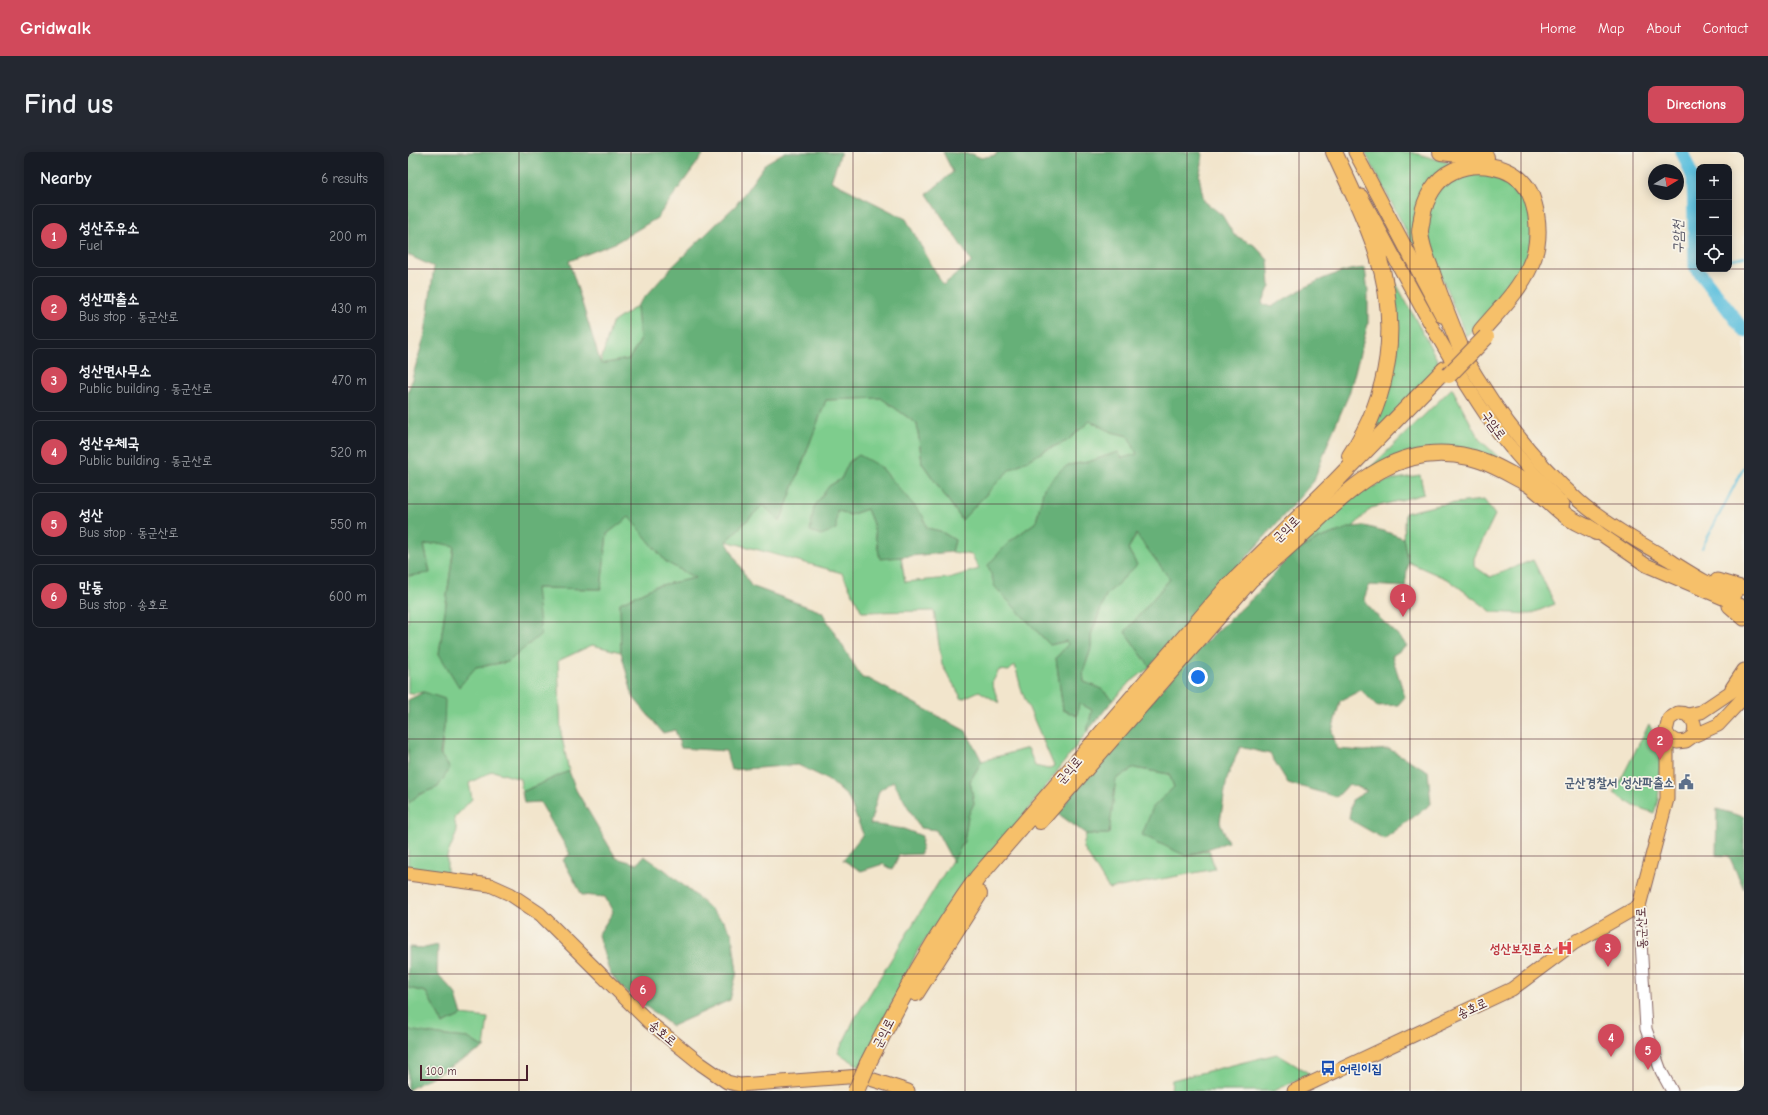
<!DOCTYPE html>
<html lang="en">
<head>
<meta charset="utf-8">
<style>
  :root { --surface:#171b24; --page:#242831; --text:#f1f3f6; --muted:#9ea1a6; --line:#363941; --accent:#d1495b }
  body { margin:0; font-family:"Comic Neue","Poor Story",sans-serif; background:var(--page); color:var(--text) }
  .controls { position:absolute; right:12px; top:12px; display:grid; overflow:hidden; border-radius:8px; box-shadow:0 2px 10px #0003 }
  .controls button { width:36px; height:36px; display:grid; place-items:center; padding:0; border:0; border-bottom:1px solid var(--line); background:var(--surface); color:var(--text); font:20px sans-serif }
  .compass { position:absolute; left:1240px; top:12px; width:36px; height:36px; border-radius:50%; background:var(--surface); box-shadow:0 2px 10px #0003; rotate:80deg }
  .scale { position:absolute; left:12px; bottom:10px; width:108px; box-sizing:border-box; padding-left:4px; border:2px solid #4a1f2b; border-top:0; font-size:11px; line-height:14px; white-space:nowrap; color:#4a1f2b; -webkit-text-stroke:3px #f7f3e8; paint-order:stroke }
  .you { position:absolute; left:790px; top:525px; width:14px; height:14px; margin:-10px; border:3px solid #fff; border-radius:50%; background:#1a73e8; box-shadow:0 0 0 6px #1a73e833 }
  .badge { display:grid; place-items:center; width:26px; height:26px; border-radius:50%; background:var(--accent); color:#fff; font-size:13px; font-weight:700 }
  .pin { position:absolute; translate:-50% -33px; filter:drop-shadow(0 1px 2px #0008) }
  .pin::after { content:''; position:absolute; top:21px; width:14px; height:12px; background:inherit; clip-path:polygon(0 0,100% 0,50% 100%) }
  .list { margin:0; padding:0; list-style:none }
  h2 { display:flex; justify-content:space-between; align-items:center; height:52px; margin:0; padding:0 16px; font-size:17px }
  h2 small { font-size:13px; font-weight:400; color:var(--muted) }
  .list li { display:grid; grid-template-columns:26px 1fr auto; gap:12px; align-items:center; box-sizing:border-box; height:64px; margin:0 8px 8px; padding:0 8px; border:1px solid var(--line); border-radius:8px }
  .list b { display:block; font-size:15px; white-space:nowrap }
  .list p { margin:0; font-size:13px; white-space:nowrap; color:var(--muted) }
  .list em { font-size:13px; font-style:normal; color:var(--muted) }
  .icon { flex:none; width:22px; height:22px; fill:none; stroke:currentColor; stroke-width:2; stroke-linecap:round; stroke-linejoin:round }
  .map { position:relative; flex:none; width:1336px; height:939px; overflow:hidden; border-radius:8px }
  header { display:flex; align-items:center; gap:24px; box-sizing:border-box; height:56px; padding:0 20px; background:var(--accent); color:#fff }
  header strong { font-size:19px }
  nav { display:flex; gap:22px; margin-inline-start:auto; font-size:14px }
  .intro { display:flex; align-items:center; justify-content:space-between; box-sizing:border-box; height:96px; padding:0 24px }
  h1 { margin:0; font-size:28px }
  .button { padding:10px 18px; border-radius:8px; background:var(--accent); color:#fff; font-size:14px; font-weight:700 }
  main { display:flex; gap:24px; padding:0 24px }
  aside { flex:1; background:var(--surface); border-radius:8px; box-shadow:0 2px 10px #0003 }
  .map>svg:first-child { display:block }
  .green { fill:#7ecd8d; stroke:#64765c; fill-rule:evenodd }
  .forest { fill:#66b078; stroke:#586852 }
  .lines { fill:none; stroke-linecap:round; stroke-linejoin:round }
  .stream { stroke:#60c1de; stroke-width:2 }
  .river { stroke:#60c1de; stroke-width:13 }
  .minor-casing { stroke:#856463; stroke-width:13 }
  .major-casing { stroke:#856463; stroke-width:15 }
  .highway-casing { stroke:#856463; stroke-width:18 }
  .minor { stroke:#fff; stroke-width:11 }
  .major { stroke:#f6c06b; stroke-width:13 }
  .highway { stroke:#f6c06b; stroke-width:16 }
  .highway-bridge-casing { stroke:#856463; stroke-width:18; stroke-linecap:butt }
  .highway-bridge { stroke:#f6c06b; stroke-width:16 }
  .grid { fill:none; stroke:#4a1f2b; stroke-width:1; stroke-opacity:0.55 }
  .labels { text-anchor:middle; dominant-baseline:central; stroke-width:3.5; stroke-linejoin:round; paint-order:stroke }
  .street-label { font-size:13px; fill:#4a1f2b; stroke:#f7f3e8 }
  .service-label { font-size:13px; font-weight:bold; fill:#4e5e75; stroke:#f7f3e8; text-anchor:end }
  .health-label { font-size:13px; font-weight:bold; fill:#be3a42; stroke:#f7f3e8; text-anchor:end }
  .transit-label { font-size:13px; font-weight:bold; fill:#164399; stroke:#f7f3e8; text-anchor:start }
  .water-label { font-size:14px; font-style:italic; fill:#515061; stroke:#f7f3e8 }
</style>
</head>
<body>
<header>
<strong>Gridwalk</strong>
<nav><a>Home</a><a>Map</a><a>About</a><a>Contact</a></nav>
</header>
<div class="intro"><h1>Find us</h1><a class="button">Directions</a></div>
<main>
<aside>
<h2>Nearby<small>6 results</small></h2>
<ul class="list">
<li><span class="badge">1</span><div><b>성산주유소</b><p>Fuel</p></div><em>200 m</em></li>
<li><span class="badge">2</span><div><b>성산파출소</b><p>Bus stop · 동군산로</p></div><em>430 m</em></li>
<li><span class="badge">3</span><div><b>성산면사무소</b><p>Public building · 동군산로</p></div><em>470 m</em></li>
<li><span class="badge">4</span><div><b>성산우체국</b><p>Public building · 동군산로</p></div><em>520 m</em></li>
<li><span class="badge">5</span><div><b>성산</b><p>Bus stop · 동군산로</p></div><em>550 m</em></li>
<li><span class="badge">6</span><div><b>만동</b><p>Bus stop · 송호로</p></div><em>600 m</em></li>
</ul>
</aside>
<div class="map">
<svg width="1336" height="939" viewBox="0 0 1336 939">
  <rect width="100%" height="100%" fill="#f7f3e8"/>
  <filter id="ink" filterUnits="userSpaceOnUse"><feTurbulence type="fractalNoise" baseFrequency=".025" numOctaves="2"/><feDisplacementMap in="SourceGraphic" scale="8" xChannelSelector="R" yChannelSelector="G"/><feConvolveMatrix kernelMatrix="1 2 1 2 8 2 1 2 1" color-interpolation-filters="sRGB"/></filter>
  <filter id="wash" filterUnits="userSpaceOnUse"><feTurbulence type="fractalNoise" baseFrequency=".012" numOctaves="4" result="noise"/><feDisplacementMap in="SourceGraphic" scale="16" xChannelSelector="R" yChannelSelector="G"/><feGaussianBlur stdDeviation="0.9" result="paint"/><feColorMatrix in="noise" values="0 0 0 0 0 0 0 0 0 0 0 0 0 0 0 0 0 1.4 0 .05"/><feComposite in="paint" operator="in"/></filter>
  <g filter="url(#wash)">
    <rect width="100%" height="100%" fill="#f2e5cc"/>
    <g class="green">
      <path d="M 957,0 L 1002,0 L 1046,12 L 1022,32 L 1009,100 Z"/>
      <path d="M 1070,18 L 1097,30 L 1121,56 L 1124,80 L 1121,109 L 1074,169 L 1058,184 L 1016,84 L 1022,51 L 1036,31 Z"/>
      <path d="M 982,120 L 1032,213 L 963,286 L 982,236 L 989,174 Z"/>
      <path d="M 229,154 L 232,189 L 221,207 L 192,212 L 204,171 Z"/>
      <path d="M 1044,236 L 1071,287 L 1098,312 L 1053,296 L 959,319 Z"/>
      <path d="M 473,246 L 509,272 L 514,311 L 554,368 L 601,318 L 638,298 L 659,289 L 682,269 L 704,280 L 720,284 L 730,302 L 714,307 L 710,300 L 680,310 L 660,313 L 636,336 L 628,370 L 601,390 L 588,435 L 642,493 L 659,489 L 661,492 L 648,506 L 655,558 L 671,551 L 684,558 L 679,580 L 609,672 L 551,736 L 507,804 L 453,915 L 430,901 L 447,866 L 556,689 L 560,664 L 566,651 L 562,629 L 574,609 L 620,596 L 627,614 L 640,617 L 646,614 L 614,540 L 607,513 L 601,519 L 591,518 L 584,531 L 591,551 L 571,539 L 554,547 L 534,513 L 526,459 L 454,460 L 434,421 L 318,389 L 355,353 L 372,370 L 418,248 ZM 441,310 L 473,315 L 519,376 L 532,379 L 547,388 L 544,400 L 564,403 L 571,417 L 541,426 L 497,430 L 493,405 L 472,406 L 465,372 L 459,357 L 442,363 L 428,358 L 421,334 L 433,327 Z"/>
      <path d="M 1012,323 L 1016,342 L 963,356 L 945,375 L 910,387 L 882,403 L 935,350 L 977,329 Z"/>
      <path d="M 1076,348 L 1087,363 L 1066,406 L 1066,414 L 1082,425 L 1125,408 L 1147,452 L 1122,462 L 1084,460 L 1041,428 L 1000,410 L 995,386 L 997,361 L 1030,353 Z"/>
      <path d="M 221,364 L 258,410 L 288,426 L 248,434 L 212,451 L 213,500 L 184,493 L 150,509 L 153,581 L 161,619 L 114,640 L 112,627 L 85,619 L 61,631 L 64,647 L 46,666 L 49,680 L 39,704 L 39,721 L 0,716 L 0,652 L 10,643 L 30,635 L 36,575 L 16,540 L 0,542 L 0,424 L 22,420 L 16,393 L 31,391 L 46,393 L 31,502 L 68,515 L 100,510 L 128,436 L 193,437 L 199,382 Z"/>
      <path d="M 729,382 L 762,427 L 717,480 L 742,515 L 720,532 L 705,548 L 692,536 L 676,530 L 675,520 L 683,497 L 683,483 L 698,443 L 729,413 L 720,397 Z"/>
      <path d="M 1241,572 L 1254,600 L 1250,648 L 1246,661 L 1226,654 L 1206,641 Z"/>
      <path d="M 726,616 L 761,622 L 766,635 L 745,655 L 778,704 L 801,698 L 807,717 L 701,737 L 675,695 L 678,682 L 701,682 L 707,627 Z"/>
      <path d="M 0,836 L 18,840 L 35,872 L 54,863 L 80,866 L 76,896 L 60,886 L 38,884 L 0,878 Z"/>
      <path d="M 869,902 L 902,922 L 866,939 L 763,939 L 764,928 Z"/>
    </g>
    <g class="forest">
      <path d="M 0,0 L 297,0 L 249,66 L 207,91 L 161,109 L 193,212 L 221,207 L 232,189 L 229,154 L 265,114 L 328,53 L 358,11 L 377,0 L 433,0 L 423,29 L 498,67 L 535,133 L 564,110 L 519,42 L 545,20 L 535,0 L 564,2 L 573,6 L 588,3 L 589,0 L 794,0 L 794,12 L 791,24 L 796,49 L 814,63 L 826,83 L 846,93 L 860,108 L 862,134 L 854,152 L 863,155 C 894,137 921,119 957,116 L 960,140 L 960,172 L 941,242 L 921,288 L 906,329 L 742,515 L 717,480 L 762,427 L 728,382 L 720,397 L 729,413 L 698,443 L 683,483 L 683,497 L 675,520 L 676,530 L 692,536 L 705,548 L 679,580 L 684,558 L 671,551 L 669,564 L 655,558 L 648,506 L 660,492 L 658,489 L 642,493 L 587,435 L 580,413 L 601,390 L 628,370 L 636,336 L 650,321 L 660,313 L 680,310 L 710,300 L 714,306 L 729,302 L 720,284 L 704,280 L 682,269 L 659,289 L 638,298 L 601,318 L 554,368 L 514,311 L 509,272 L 473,246 L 418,248 L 372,370 L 355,353 L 318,389 L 343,434 L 414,460 L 454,526 L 461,527 L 558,579 L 574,609 L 562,629 L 566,651 L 560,664 L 556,689 L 545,710 L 528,678 L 512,676 L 485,629 L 471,639 L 462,672 L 496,677 L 514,684 L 513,702 L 491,703 L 484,718 L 475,712 L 453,719 L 435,708 L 455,682 L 440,645 L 421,628 L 390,613 L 323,618 L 318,599 L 273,596 L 267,578 L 255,581 L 225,545 L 213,500 L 212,451 L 248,434 L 287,426 L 258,410 L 221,365 L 199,382 L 193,437 L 128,436 L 133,482 L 100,510 L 68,515 L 51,535 L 31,502 L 46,394 L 31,391 L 16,393 L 22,421 L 0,424 L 0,240 L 17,182 L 26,115 L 0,103 Z"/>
      <path d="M 451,303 L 473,315 L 515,364 L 519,376 L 532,379 L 547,388 L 544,400 L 472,407 L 465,372 L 459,357 L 442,363 L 429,358 L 428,377 L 413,383 L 402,379 L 406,355 L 421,334 L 433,327 L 441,310 Z"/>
      <path d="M 956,374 L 976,379 L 995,386 L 1000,410 L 997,435 L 961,433 L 956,447 C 966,466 987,476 999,494 L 984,504 L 997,545 L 990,553 L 969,554 L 953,538 L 932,549 L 924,579 L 929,597 L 956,599 L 981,597 L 1020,619 L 1023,652 L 976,687 L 941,667 L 944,648 L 959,639 L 941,632 L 929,645 L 880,631 L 862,602 L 832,595 L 819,626 L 812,670 L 820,690 L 778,704 L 734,683 L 745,655 L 766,635 L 761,622 L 726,616 L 708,627 L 701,682 L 678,682 L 649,661 L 779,507 L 848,443 L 882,403 L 910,387 L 943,375 Z"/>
      <path d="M 16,540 L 37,547 L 36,575 L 32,602 L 42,616 L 30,635 L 10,643 L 0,652 L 0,548 Z"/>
      <path d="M 161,619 L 168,638 L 208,706 L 229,712 L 236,704 L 257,718 L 287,743 L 316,770 L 324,782 L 329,820 L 322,848 L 264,874 L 216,838 L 202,821 L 190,783 L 205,760 L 197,745 L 174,743 L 155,708 L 162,702 L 132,650 L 116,651 L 114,640 Z"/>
      <path d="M 1309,657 L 1336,665 L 1336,737 L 1321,704 L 1308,703 Z"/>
      <path d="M 30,793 L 29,821 L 47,841 L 54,863 L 35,872 L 18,840 L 0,836 L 0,795 L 17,796 Z"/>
      <path d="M 0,878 L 38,884 L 60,886 L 76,896 L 0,938 Z"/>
    </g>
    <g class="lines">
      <g class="stream">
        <path d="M 1321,108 L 1336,105"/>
        <path d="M 1287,114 L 1291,113"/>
        <path d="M 1294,396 L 1336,315"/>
      </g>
      <path class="river" d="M 1274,0 L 1285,26 L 1287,114 L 1336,179"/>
    </g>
  </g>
  <g filter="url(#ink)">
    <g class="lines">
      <g class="minor-casing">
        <path id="minor" d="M 1231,754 L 1238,877 L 1253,919 L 1264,939"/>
      </g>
      <g class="major-casing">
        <g id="major">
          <path d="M 947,0 L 1034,164"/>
          <path d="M 953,44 C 995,120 1034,199 1083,270 C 1104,300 1129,326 1155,352"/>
          <path d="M 1053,198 C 1085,255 1122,305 1171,349 C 1195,370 1232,391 1260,407 C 1281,420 1303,435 1327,443"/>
          <path d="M 1181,374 L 1238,413 L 1336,455"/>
          <path d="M 1309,428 L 1336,436"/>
          <path d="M 1321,454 L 1336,467"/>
          <path d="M 1324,536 L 1336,518"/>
          <path d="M 1280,563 L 1293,560 L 1336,531"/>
          <path d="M 1285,584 C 1290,571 1283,561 1270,561 L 1261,567 L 1258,579 L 1261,585 L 1269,590 L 1278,589 L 1285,584 L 1310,573 L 1336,545"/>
          <path d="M 0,722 L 82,733 L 102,742 L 132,762 L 241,870 L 293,912 L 319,930 L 332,933 L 453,924 L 500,939"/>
          <path d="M 886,939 L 1104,837 L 1166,791 L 1231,754 L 1259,647 L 1259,581"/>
        </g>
      </g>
      <g class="highway-casing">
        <g id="highway">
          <path d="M 926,0 C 941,33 958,66 969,101 C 992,172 983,242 942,304"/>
          <path d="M 1033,0 L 1078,5"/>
          <path d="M 1055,202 C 1044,174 1032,146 1023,118 C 1018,106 1013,93 1012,80 C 1012,75 1014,70 1014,65 C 1017,47 1027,27 1045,19 C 1068,8 1104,13 1119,36 C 1124,43 1126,52 1128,61 C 1131,79 1130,98 1122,114 C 1111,139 1090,159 1073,179"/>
          <path d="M 844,426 C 864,410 883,392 903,374 C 948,331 993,289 1061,305 C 1081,309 1101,322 1119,331 C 1132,339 1144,353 1156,362 C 1165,370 1178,374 1188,380"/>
          <path d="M 632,669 L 848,421"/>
          <path d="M 508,841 L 571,742"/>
          <path d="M 460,911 C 493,846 527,784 570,725 L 818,437 L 924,333 L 1037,217"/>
        </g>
      </g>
      <use href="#minor" class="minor"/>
      <use href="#major" class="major"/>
      <use href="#highway" class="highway"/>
      <g class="highway-bridge-casing">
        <g id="highway-bridge">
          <path d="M 1041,223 L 1078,185"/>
          <path d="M 448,939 L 460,911"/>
        </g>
      </g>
      <use href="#highway-bridge" class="highway-bridge"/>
    </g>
  </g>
  <path class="grid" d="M 111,0 L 111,939M 223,0 L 223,939M 334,0 L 334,939M 445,0 L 445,939M 557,0 L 557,939M 668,0 L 668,939M 779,0 L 779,939M 891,0 L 891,939M 1002,0 L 1002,939M 1113,0 L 1113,939M 1225,0 L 1225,939M 0,117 L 1336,117M 0,235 L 1336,235M 0,352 L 1336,352M 0,470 L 1336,470M 0,587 L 1336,587M 0,704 L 1336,704M 0,822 L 1336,822"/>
  <defs>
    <g id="civic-bare" transform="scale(1.2)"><path d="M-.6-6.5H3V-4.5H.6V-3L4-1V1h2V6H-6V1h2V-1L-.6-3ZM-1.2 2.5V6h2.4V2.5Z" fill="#5c6f8a" stroke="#f7f3e8" stroke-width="2.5" paint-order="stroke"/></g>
    <g id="hospital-bare" transform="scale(1.2)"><path d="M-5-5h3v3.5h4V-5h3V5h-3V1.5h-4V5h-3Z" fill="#e0444e" stroke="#f7f3e8" stroke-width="2.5" paint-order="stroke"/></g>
    <g id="bus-bare" transform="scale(1.2)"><path d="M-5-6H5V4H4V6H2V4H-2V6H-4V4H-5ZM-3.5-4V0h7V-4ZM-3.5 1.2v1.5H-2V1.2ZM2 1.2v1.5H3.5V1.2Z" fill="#1a4fb4" stroke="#f7f3e8" stroke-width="2.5" paint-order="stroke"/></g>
  </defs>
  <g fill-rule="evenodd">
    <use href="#civic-bare" x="1278" y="630"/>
    <use href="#hospital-bare" x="1157" y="796"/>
    <use href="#bus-bare" x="920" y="916"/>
  </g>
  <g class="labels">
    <g class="street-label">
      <text transform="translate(1086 273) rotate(54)">구암로</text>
      <text transform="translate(878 377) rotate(-45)">군익로</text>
      <text transform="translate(661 618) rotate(-49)">군익로</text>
      <text transform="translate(1233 776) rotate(-92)">동군산로</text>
      <text transform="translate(1064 856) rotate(-24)">송호로</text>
      <text transform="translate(255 881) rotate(40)">송호로</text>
      <text transform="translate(475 881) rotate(-63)">군익로</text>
    </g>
    <g class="service-label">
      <text x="1266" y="630">군산경찰서 성산파출소</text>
    </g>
    <g class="health-label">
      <text x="1145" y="796">성산보진료소</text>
    </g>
    <g class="transit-label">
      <text x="932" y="916">어린이집</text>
    </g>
    <g class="water-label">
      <text transform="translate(1270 85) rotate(-91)">구암천</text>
    </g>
  </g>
</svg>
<div class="controls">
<button>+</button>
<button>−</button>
<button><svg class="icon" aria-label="locate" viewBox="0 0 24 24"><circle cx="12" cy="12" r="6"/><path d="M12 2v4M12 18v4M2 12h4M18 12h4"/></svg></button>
</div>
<svg class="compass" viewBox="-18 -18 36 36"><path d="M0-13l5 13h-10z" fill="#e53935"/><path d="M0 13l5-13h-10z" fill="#9ea1a6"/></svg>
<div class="scale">100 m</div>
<div class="you"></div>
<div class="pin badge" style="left:995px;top:465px">1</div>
<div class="pin badge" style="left:1252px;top:608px">2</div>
<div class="pin badge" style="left:1200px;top:815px">3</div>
<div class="pin badge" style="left:1203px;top:905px">4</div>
<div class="pin badge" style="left:1240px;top:918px">5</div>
<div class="pin badge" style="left:235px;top:857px">6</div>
</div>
</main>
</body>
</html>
